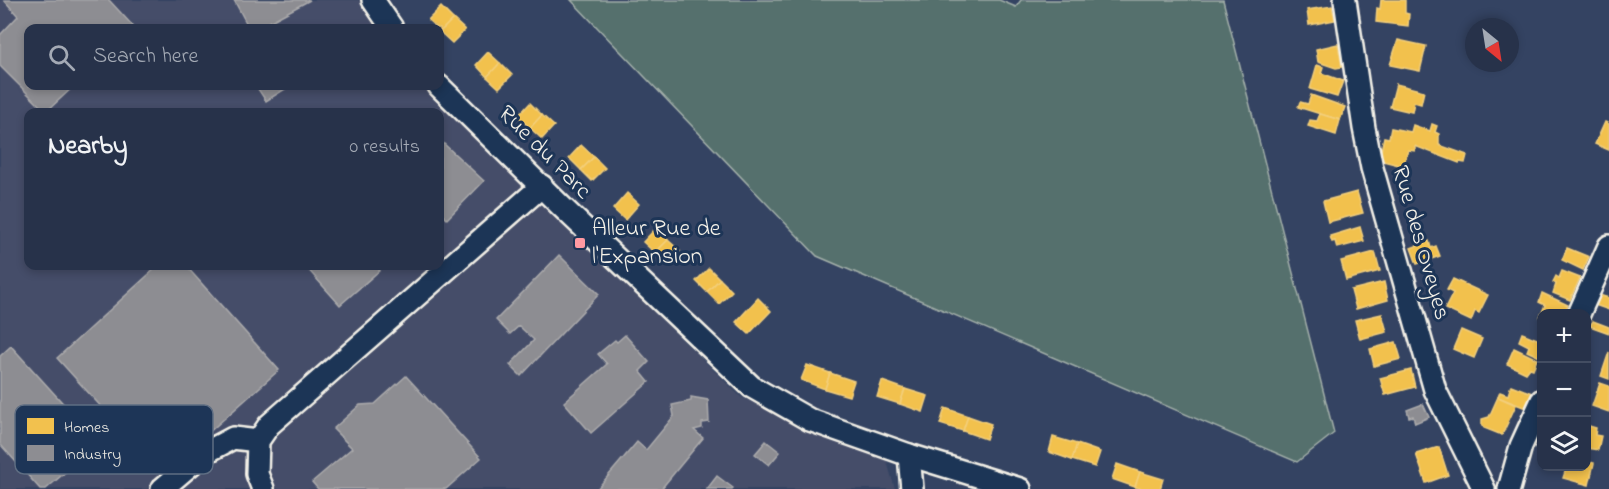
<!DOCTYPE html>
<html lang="en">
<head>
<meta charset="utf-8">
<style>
  :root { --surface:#27324a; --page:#333e54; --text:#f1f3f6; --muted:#a4aab5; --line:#434d62 }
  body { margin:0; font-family:"Indie Flower",sans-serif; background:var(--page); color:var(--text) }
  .controls { position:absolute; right:18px; bottom:18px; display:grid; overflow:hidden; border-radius:12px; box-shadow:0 3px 9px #0003 }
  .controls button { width:54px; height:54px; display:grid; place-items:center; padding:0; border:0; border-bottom:2px solid var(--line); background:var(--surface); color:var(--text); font:30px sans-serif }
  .compass { position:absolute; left:1465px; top:18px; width:54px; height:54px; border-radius:50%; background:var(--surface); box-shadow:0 3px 9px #0003; rotate:150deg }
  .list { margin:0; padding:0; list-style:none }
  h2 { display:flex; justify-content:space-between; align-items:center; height:78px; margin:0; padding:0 24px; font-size:26px }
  h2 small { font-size:20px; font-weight:400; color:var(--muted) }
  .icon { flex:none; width:33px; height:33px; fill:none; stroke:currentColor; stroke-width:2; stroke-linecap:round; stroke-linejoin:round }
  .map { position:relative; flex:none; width:1609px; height:489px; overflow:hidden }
  .search { position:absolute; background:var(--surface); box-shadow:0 3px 9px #0003; left:24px; top:24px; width:420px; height:66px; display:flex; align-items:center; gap:15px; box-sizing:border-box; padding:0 21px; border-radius:12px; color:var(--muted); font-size:22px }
  .panel { position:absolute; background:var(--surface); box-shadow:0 3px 9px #0003; left:24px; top:108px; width:420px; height:162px; border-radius:12px }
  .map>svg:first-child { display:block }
  .built { fill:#444d69; fill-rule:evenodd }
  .green { fill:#54706d; stroke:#a4b0aa; stroke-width:1.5 }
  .homes { fill:#f2c14e; stroke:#f3cf7c; stroke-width:1.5 }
  .industry { fill:#8d8d92; stroke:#acabac; stroke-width:1.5 }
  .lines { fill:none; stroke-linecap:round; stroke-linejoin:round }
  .minor-casing { stroke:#f4f1e8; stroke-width:26 }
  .minor { stroke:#1d3557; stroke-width:21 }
  .poi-dot { fill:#ff9aa2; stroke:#1d3557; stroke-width:2 }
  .labels { text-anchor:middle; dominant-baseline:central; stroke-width:6; stroke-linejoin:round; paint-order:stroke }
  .street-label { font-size:24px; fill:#f4f1e8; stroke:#1d3557 }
  .poi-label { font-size:24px; fill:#f4f1e8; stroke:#1d3557; text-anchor:start }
  .key { fill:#1d3557; stroke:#5e6d82; stroke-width:1.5 }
  .key-label { font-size:16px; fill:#f4f1e8 }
</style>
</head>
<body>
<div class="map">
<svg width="1609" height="489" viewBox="0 0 1609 489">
  <rect width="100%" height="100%" fill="#344362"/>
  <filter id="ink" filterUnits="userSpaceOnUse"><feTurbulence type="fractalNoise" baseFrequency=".0167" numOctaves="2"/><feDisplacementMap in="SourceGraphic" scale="12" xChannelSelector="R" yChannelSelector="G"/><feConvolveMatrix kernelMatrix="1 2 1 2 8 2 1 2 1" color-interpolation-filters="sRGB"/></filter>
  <g filter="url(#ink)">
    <path class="built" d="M 0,0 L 368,0 L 382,28 L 28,28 L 28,86 L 429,86 L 592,251 L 741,397 L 886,458 L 895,489 L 0,489 ZM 28,112 L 440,112 L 440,266 L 28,266 Z"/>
    <path class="green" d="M 571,0 L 999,0 L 1016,7 L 1021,0 L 1223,0 L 1334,433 L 1297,462 L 817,256 Z"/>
    <g class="homes">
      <path d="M 1381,0 L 1405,0 L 1405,13 L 1409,14 L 1408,26 L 1376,22 L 1377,8 L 1380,9 Z"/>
      <path d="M 1332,6 L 1335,20 L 1309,25 L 1307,10 Z"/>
      <path d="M 441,7 L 453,19 L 440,32 L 440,28 L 437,28 L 428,20 Z"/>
      <path d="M 453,19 L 465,30 L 452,43 L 440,32 Z"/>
      <path d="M 1398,40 L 1426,46 L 1420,71 L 1390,65 Z"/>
      <path d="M 1338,44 L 1342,67 L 1336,68 L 1318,62 L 1316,49 Z"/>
      <path d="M 488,52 L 500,63 L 487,77 L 476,65 Z"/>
      <path d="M 500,63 L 512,75 L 499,88 L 487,77 Z"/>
      <path d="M 1317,65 L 1323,67 L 1321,73 L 1343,81 L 1337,97 L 1310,89 Z"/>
      <path d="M 1396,84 L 1424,91 L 1421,104 L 1414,102 L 1412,112 L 1390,107 Z"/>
      <path d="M 1311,95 L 1345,107 L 1340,120 L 1298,107 L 1300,102 L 1308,104 Z"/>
      <path d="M 530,103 L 542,115 L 530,128 L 518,116 Z"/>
      <path d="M 1320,114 L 1340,120 L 1336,135 L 1308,126 L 1310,120 L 1317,121 Z"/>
      <path d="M 542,115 L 554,126 L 542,139 L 530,128 Z"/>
      <path d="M 1605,122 L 1609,124 L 1609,150 L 1595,144 Z"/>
      <path d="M 1432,124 L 1437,126 L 1435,132 L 1439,134 L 1439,145 L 1467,155 L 1465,163 L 1459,162 L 1459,163 L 1415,146 L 1415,151 L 1408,150 L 1403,166 L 1379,160 L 1384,137 L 1389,138 L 1391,128 L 1411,132 L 1413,125 L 1430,131 Z"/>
      <path d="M 581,145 L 594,157 L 581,170 L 569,158 Z"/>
      <path d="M 594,157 L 605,168 L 592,181 L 581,170 Z"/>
      <path d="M 1357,192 L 1363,213 L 1328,222 L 1323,201 Z"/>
      <path d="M 627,193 L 639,204 L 625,220 L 613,209 Z"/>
      <path d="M 1360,227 L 1364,241 L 1337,248 L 1335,241 L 1332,242 L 1330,236 Z"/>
      <path d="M 656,228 L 668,240 L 655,253 L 643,242 Z"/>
      <path d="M 668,240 L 680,251 L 667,264 L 655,253 Z"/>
      <path d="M 1429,241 L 1431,248 L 1436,246 L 1440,256 L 1417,264 L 1411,248 Z"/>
      <path d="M 1567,248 L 1589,257 L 1583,270 L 1562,260 Z"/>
      <path d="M 1375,252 L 1380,271 L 1346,280 L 1341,261 Z"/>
      <path d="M 709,268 L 720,279 L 707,292 L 696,281 Z"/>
      <path d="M 1562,271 L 1580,278 L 1570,300 L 1553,293 L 1556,284 L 1553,282 L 1556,276 L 1559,278 Z"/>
      <path d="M 720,279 L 732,291 L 719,304 L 707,292 Z"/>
      <path d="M 1453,279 L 1488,295 L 1479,313 L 1475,311 L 1471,321 L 1445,309 L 1453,293 L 1447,290 Z"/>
      <path d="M 1384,282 L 1388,300 L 1356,309 L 1351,290 Z"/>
      <path d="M 1542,293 L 1568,305 L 1563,314 L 1542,314 L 1542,318 L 1540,317 L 1545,305 L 1539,302 Z"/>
      <path d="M 1596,294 L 1609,298 L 1609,310 L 1592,304 Z"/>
      <path d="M 758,298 L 771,311 L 749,334 L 736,322 Z"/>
      <path d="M 1382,314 L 1387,332 L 1360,339 L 1355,320 Z"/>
      <path d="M 1593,321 L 1609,327 L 1609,333 L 1590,326 Z"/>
      <path d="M 1461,330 L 1482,339 L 1474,358 L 1453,349 Z"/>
      <path d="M 1522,333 L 1542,341 L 1542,358 L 1527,351 L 1529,346 L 1519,341 Z"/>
      <path d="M 1396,342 L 1401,359 L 1374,366 L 1370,349 Z"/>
      <path d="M 1514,348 L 1537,359 L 1533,369 L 1530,368 L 1526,373 L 1507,364 Z"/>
      <path d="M 1609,352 L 1609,379 L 1601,376 Z"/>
      <path d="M 807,365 L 830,373 L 825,389 L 801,380 Z"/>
      <path d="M 1411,370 L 1415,387 L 1385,395 L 1380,378 Z"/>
      <path d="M 830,373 L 854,381 L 849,396 L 825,389 Z"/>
      <path d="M 882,381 L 905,389 L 900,404 L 877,397 Z"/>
      <path d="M 1600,383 L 1609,386 L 1609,412 L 1592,406 Z"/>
      <path d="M 1511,385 L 1537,395 L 1531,410 L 1498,397 L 1500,392 L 1508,395 Z"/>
      <path d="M 905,389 L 928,396 L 923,412 L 900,404 Z"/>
      <path d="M 1498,397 L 1516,405 L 1502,435 L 1484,428 L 1482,425 L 1482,419 L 1489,417 Z"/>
      <path d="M 945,408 L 968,416 L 963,431 L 940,424 Z"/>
      <path d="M 968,416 L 991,424 L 986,439 L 963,431 Z"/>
      <path d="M 1586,425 L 1596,428 L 1595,435 L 1601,436 L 1598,450 L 1586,448 Z"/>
      <path d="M 1053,437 L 1077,444 L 1072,460 L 1049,452 Z"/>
      <path d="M 1077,444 L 1100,452 L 1095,467 L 1072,460 Z"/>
      <path d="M 1439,447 L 1448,475 L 1426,483 L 1416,454 Z"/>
      <path d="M 1586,461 L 1594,463 L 1589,485 L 1563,478 L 1567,466 L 1586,466 Z"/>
      <path d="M 1117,464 L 1140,472 L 1135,487 L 1112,479 Z"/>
      <path d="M 1140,472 L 1163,479 L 1160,489 L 1142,489 L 1135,487 Z"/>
    </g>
    <g class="industry">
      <path d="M 4,0 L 109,0 L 133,26 L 130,28 L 28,28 L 28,86 L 74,86 L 46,112 L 0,66 L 0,35 L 18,16 Z"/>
      <path d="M 234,0 L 310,0 L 258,28 L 249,28 Z"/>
      <path d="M 256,86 L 290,86 L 266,101 Z"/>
      <path d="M 443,143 L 484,181 L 447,219 L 440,212 L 440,147 Z"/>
      <path d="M 559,255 L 599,294 L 521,376 L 510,365 L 534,340 L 519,326 L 510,334 L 496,320 Z"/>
      <path d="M 158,266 L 186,266 L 279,370 L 162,474 L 57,358 Z"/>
      <path d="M 305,266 L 375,266 L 380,270 L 340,305 Z"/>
      <path d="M 625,335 L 649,362 L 640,371 L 649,382 L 591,433 L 564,402 L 607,364 L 598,354 L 615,340 L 617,342 Z"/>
      <path d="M 11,346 L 99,443 L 46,489 L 40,489 L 0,444 L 0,356 Z"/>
      <path d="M 406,376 L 481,458 L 446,489 L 318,489 L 312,482 L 352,448 L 333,429 L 360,405 L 375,404 Z"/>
      <path d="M 691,397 L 708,400 L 709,422 L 702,423 L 702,428 L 694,430 L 703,438 L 661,489 L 597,489 L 637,442 L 646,450 L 674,416 L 672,405 L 691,401 Z"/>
      <path d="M 1423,404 L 1429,417 L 1415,423 L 1413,416 L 1409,417 L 1407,410 Z"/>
      <path d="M 766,441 L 780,452 L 769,465 L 755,454 Z"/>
      <path d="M 717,476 L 733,488 L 732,489 L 707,489 Z"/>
    </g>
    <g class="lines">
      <g class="minor-casing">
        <g id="minor">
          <path d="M 373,0 L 392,28"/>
          <path d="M 1345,0 L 1364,128 L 1372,168 L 1435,390 L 1484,489"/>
          <path d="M 439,86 L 562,207 L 752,387 L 810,420 L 909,455 L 1020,489"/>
          <path d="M 1579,314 L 1609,246"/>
          <path d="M 909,455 L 912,489"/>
          <path d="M 162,489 L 203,454 L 233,438 L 258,441"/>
          <path d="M 263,489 L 257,474 L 258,441 L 269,425 L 542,186"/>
          <path d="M 1509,489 L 1521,446 L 1542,400"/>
        </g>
      </g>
      <use href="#minor" class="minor"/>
    </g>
  </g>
  <rect class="poi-dot" x="574" y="237" width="12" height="12" rx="3"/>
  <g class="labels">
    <g class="street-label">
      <text transform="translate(544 153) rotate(45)">Rue du Parc</text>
      <text transform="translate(1420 243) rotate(74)">Rue des Oveyes</text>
    </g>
    <g class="poi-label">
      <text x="592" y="229">Alleur Rue de<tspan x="592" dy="28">l'Expansion</tspan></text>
    </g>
  </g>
  <rect x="15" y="405" width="198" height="69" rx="9" class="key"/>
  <rect x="27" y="418" width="27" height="16" fill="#f2c14e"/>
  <rect x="27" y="445" width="27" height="16" fill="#8d8d92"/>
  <g class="key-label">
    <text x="64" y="432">Homes</text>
    <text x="64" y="459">Industry</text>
  </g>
</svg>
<div class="controls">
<button>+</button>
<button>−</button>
<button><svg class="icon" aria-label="layers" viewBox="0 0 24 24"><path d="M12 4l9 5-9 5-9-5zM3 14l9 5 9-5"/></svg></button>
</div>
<svg class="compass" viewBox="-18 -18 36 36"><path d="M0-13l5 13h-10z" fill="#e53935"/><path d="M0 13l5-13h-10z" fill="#a4aab5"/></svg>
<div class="search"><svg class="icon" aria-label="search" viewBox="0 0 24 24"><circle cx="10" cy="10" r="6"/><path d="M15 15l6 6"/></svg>Search here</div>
<section class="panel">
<h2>Nearby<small>0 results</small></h2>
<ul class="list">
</ul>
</section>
</div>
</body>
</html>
